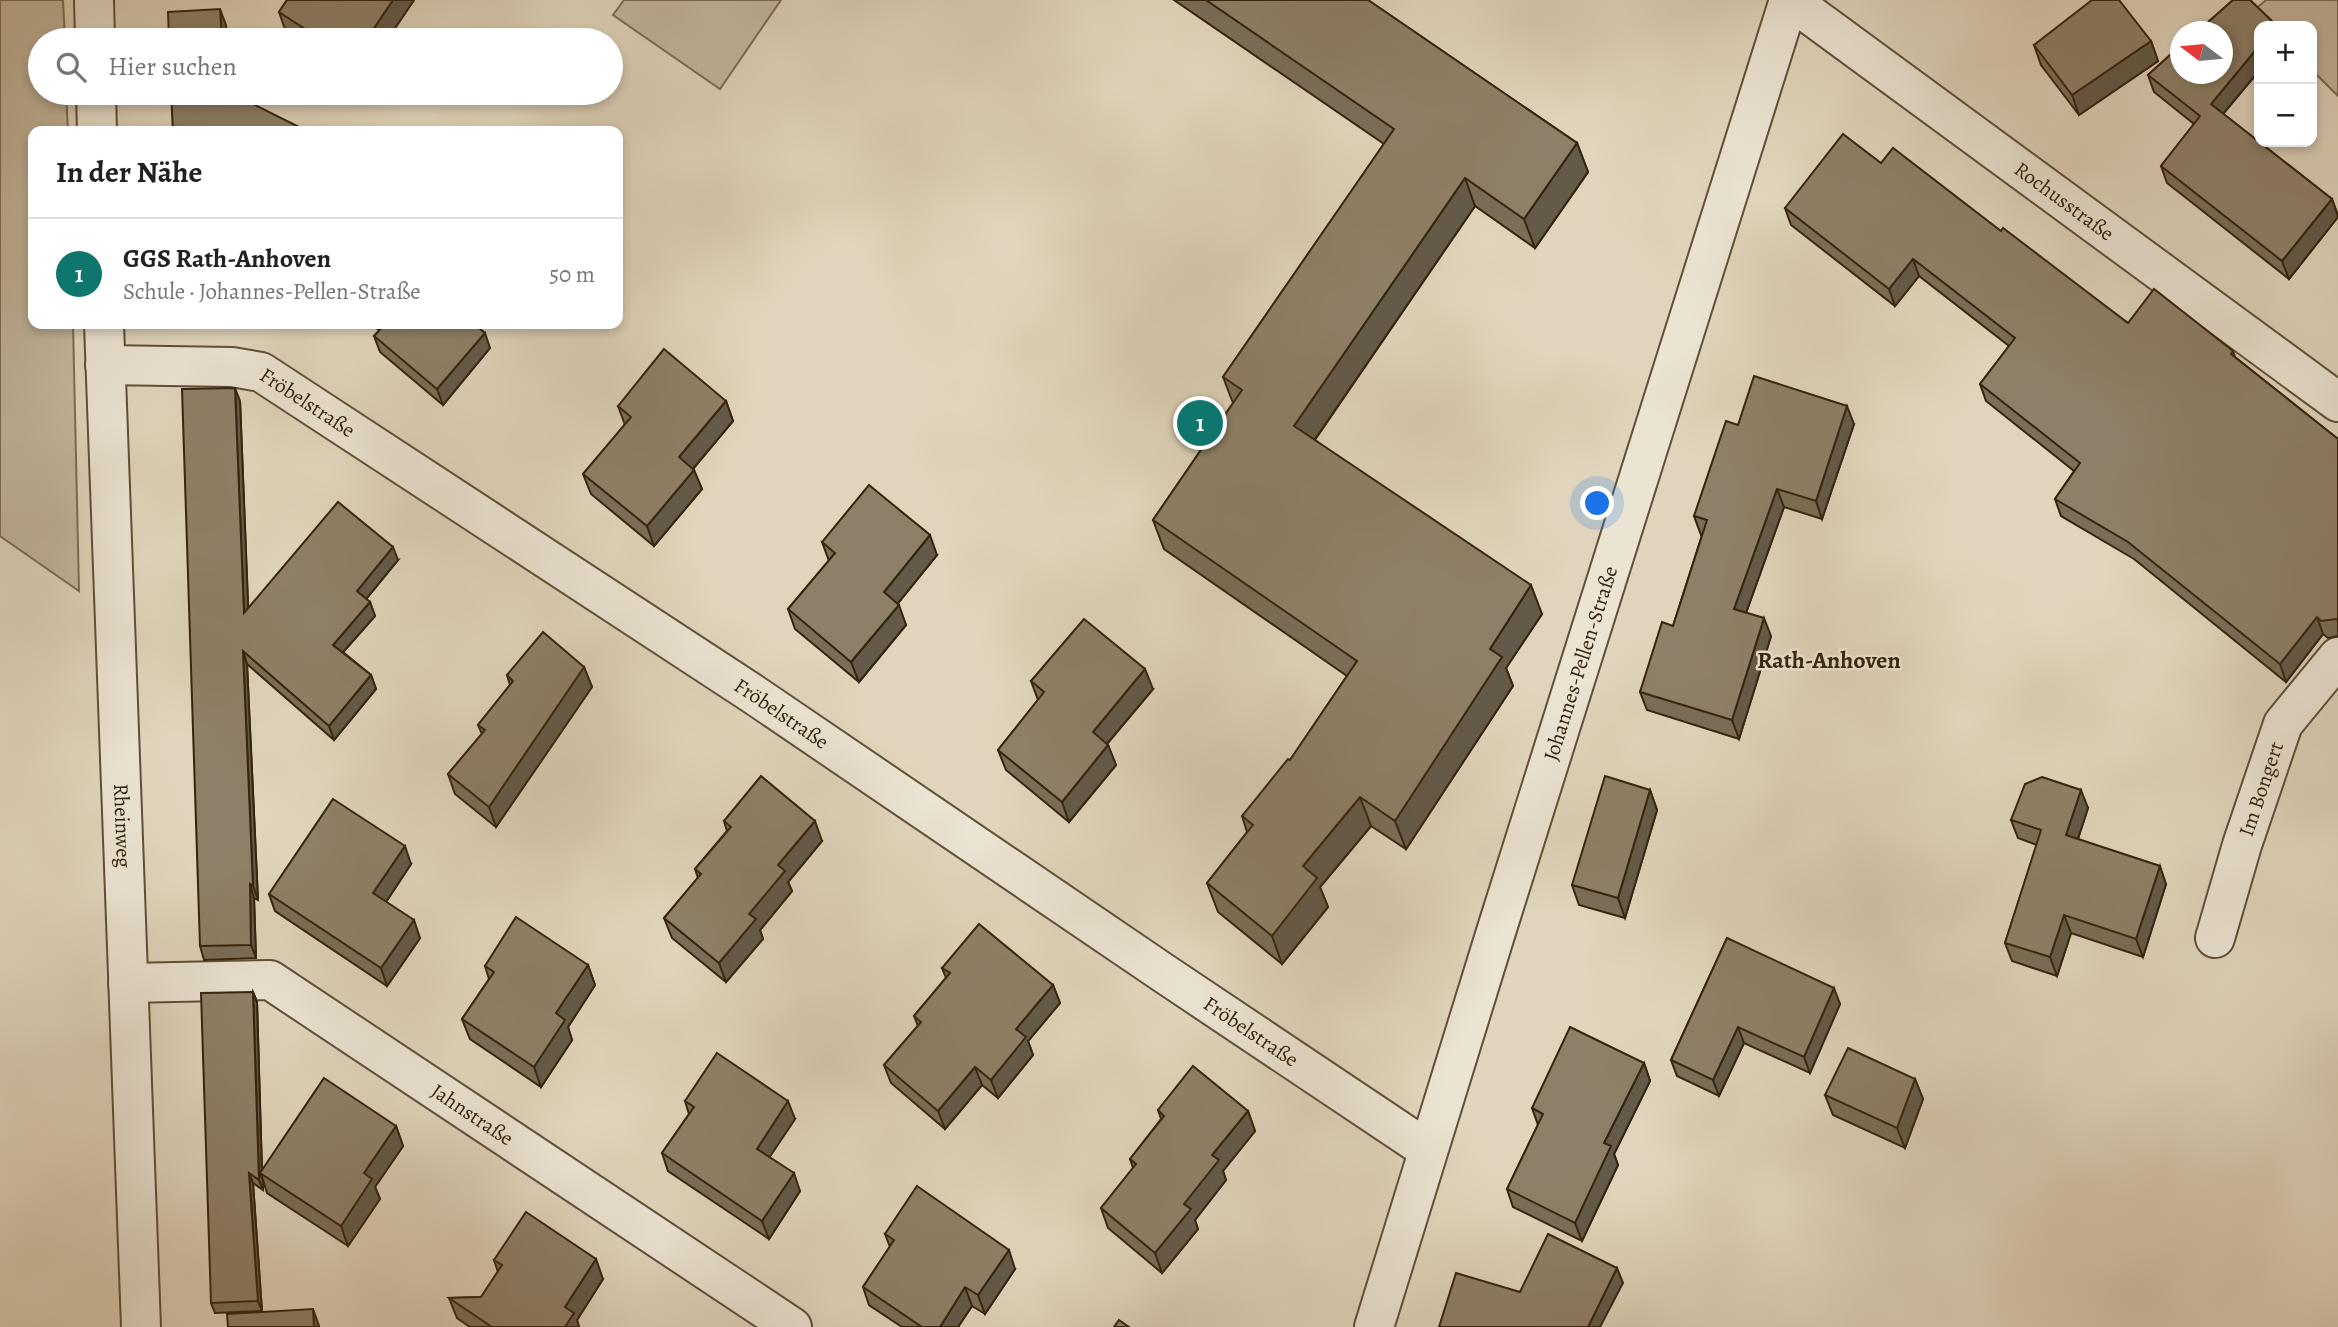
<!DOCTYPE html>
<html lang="de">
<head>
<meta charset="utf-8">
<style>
  :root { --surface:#fff; --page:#f2f2f2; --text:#202124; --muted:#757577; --line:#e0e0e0; --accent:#0f766e }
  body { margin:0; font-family:Alegreya,serif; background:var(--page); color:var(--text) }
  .controls { position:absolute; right:21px; top:21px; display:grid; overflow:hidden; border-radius:14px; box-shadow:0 4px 10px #0003 }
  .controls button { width:63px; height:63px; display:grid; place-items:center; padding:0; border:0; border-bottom:2px solid var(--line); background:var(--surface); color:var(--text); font:35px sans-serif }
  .compass { position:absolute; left:2170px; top:21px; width:63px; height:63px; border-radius:50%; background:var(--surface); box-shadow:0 4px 10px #0003; rotate:286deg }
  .you { position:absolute; left:1598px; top:504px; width:24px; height:24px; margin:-18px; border:5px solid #fff; border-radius:50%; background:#1a73e8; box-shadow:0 0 0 10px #1a73e833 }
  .badge { display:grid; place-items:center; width:46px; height:46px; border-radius:50%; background:var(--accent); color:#fff; font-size:23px; font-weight:700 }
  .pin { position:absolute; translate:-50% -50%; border:4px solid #fff; box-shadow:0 2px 7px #0006 }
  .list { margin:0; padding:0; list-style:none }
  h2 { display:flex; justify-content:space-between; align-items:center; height:91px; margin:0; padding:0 28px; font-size:30px }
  h2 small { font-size:23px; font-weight:400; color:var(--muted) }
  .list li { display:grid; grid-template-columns:46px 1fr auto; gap:21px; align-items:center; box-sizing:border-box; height:112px; padding:0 28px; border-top:2px solid var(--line) }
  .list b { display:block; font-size:26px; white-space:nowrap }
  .list p { margin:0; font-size:23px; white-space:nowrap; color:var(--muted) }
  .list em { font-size:23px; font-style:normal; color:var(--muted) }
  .icon { flex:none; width:38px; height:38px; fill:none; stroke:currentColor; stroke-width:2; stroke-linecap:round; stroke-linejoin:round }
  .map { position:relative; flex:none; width:2338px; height:1327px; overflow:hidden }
  .search { position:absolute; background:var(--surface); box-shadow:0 4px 10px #0003; left:28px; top:28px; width:595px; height:77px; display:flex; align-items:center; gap:18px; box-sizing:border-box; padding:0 24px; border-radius:38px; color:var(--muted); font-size:26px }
  .panel { position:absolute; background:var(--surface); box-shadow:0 4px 10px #0003; left:28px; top:126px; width:595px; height:203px; border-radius:14px }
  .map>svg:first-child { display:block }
  .green { fill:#c3b79e; stroke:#7c6e55; stroke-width:2 }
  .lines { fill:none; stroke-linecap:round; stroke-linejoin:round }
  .minor-casing { stroke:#605038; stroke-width:42 }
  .minor { stroke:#ebe4d3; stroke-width:38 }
  .wall { fill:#7a6e59; stroke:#35240c; stroke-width:2 }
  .shaded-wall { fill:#635a49; stroke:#35240c; stroke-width:2 }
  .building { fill:#8e8068; stroke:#35240c; stroke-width:2 }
  .labels { text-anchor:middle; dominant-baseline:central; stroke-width:5; stroke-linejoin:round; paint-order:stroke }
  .street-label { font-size:21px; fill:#35240c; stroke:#ebe4d3 }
  .quarter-label { font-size:24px; font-weight:bold; fill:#35240c; stroke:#ebe4d3 }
</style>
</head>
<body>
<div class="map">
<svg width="2338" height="1327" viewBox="0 0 2338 1327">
  <rect width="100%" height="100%" fill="#e0d5bc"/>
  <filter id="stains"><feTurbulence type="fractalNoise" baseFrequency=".00286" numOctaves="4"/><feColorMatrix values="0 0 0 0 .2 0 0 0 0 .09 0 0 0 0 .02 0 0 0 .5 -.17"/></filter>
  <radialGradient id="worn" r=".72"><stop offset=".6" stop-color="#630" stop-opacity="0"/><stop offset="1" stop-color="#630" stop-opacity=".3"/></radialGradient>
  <g class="green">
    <path d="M 0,0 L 63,0 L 65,40 L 40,40 L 40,93 L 66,93 L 68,131 L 33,131 L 33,324 L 73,324 L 79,591 L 0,536 Z"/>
    <path d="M 624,0 L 781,0 L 720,89 L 613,15 Z"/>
    <path d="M 2266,0 L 2338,0 L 2338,96 L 2312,70 L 2312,26 L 2267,26 L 2252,12 Z"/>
  </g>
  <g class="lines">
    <g class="minor-casing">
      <g id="minor">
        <path d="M 94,0 L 95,40"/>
        <path id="s1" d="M 1790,0 L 2338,402"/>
        <path d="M 96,93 L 97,131"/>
        <path id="s2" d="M 104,324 L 141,1327"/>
        <path id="s3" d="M 105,365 L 232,367 L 261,372 L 753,694 L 1162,972 L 1428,1150"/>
        <path id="s4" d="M 2215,938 L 2242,845 L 2283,724 L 2338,657"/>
        <path id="s5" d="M 128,983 L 270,980 L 792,1327"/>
        <path id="s6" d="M 1374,1327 L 1495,935 L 1789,0"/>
      </g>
    </g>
    <use href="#minor" class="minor"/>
  </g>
  <g class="wall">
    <path d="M 287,0 L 414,0 L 387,40 L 299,40 L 286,32 L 279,12 Z"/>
    <path d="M 1174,0 L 1368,0 L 1577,143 L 1588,172 L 1535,248 L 1475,206 L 1315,440 L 1542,614 L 1506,668 L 1513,686 L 1406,849 L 1371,826 L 1320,887 L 1328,907 L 1282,964 L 1218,912 L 1207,883 L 1247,832 L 1242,816 L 1290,760 L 1347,676 L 1164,549 L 1153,520 L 1233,403 L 1223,377 L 1384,144 Z"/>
    <path d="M 2233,0 L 2250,0 L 2277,26 L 2259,26 L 2259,71 L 2223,114 L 2332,199 L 2338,215 L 2338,217 L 2289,279 L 2167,183 L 2161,166 L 2194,124 L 2154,92 L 2148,75 L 2180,46 L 2180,74 L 2222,74 L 2222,32 L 2197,32 Z"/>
    <path d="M 2151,41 L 2158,61 L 2079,115 L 2041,65 L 2034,45 Z"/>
    <path d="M 1881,163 L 2001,231 L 2128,323 L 2233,351 L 2235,357 L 2338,439 L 2338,636 L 2328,638 L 2323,634 L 2286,682 L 2134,559 L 2061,516 L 2055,499 L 2074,471 L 1986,401 L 1980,384 L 2009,346 L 1919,276 L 1895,306 L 1791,225 L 1785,208 Z"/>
    <path d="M 368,324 L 485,324 L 480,329 L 490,348 L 443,405 L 380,352 L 374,336 L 380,330 Z"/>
    <path d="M 240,401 L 248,608 L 398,560 L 366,599 L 370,602 L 375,616 L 343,652 L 371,675 L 376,689 L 334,740 L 247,664 L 258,900 L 254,898 L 256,958 L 204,960 L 200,946 Z"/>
    <path d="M 726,401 L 733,421 L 693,469 L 702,489 L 654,546 L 591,494 L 583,474 L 625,425 L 618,406 Z"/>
    <path d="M 1854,424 L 1822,519 L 1784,507 L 1746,613 L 1771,636 L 1739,739 L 1647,710 L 1640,692 L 1673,626 L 1702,535 L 1701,535 L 1694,516 L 1738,425 Z"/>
    <path d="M 822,542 L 937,555 L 897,604 L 906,625 L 859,682 L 795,629 L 788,609 L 829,561 Z"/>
    <path d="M 584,667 L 592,687 L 496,827 L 455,794 L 448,774 L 482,734 L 478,725 L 510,685 L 507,675 Z"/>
    <path d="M 1031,681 L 1153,689 L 1107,744 L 1108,745 L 1116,765 L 1069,822 L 1006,770 L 998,750 L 1038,700 Z"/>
    <path d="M 1650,790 L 1657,810 L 1625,918 L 1579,905 L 1572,885 Z"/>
    <path d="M 2088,808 L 2078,839 L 2166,884 L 2143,957 L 2071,933 L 2057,976 L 2012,961 L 2005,943 L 2037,845 L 2018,838 L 2011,820 Z"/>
    <path d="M 724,821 L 822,841 L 788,882 L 792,891 L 760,930 L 763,939 L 726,982 L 672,938 L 664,918 L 698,878 L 695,869 L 727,831 Z"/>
    <path d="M 411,864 L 386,902 L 420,938 L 387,986 L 275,911 L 269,894 Z"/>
    <path d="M 1727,938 L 1840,1004 L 1810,1073 L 1744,1043 L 1719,1096 L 1677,1076 L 1671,1060 Z"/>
    <path d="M 588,965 L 595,985 L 568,1027 L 572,1040 L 541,1087 L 470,1039 L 462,1019 L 489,979 L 485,966 Z"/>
    <path d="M 942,968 L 1053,985 L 1060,1003 L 1028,1041 L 1033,1055 L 998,1098 L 982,1085 L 945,1129 L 891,1083 L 884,1065 L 918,1026 L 914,1016 L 946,978 Z"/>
    <path d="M 253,992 L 257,1002 L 262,1170 L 396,1126 L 403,1146 L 375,1187 L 380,1199 L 348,1246 L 267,1193 L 263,1180 L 263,1190 L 253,1183 L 262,1311 L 215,1313 L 211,1303 Z"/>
    <path d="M 1644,1063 L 1650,1081 L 1614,1154 L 1618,1165 L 1582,1241 L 1513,1207 L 1507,1189 L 1538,1125 L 1532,1108 Z"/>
    <path d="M 1915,1079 L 1923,1099 L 1905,1148 L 1833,1115 L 1825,1095 Z"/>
    <path d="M 685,1101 L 795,1119 L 769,1157 L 800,1191 L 769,1239 L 668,1171 L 662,1153 L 689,1114 Z"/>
    <path d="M 1158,1110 L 1248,1111 L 1255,1131 L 1223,1171 L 1226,1180 L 1195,1220 L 1198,1229 L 1162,1273 L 1108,1228 L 1101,1208 L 1133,1168 L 1130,1159 L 1161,1119 Z"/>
    <path d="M 885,1234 L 1015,1269 L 985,1314 L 972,1306 L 958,1327 L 902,1327 L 869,1305 L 863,1287 L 890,1247 Z"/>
    <path d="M 494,1260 L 603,1279 L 577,1320 L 579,1327 L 470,1327 L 457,1318 L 449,1298 L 481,1297 L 498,1272 Z"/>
  </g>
  <g class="shaded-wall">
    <path d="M 393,0 L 414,0 L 387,40 L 366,40 Z"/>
    <path d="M 220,9 L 226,25 L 227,40 L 222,40 Z"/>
    <path d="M 2151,41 L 2158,61 L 2079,115 L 2072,95 Z"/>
    <path d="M 2259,46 L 2259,71 L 2217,121 L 2211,104 Z"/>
    <path d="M 224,93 L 229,93 L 230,117 L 224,101 Z"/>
    <path d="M 1577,143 L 1588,172 L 1535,248 L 1524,219 Z"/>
    <path d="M 1465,178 L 1475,206 L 1304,455 L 1294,426 Z"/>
    <path d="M 2332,199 L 2338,217 L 2289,279 L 2282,261 Z"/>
    <path d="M 1913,259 L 1919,276 L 1895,306 L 1889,289 Z"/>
    <path d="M 471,324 L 485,324 L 475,335 Z"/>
    <path d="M 485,333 L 490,348 L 443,405 L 437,389 Z"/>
    <path d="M 235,388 L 240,401 L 249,626 L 244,613 Z"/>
    <path d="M 726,401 L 733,421 L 686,477 L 679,457 Z"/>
    <path d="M 1847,406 L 1854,424 L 1822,519 L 1816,501 Z"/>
    <path d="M 694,470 L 702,489 L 654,546 L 647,526 Z"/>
    <path d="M 1777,489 L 1784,507 L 1741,627 L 1734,609 Z"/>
    <path d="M 930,535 L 937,555 L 891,612 L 884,592 Z"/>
    <path d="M 393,547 L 398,560 L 362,604 L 357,591 Z"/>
    <path d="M 1531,585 L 1542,614 L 1506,668 L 1513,686 L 1406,849 L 1395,821 L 1490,649 Z"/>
    <path d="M 370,602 L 375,616 L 338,658 L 333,645 Z"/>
    <path d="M 899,605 L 906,625 L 859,682 L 851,662 Z"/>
    <path d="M 2317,617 L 2323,634 L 2286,682 L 2280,664 Z"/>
    <path d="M 1764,618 L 1771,636 L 1739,739 L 1732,720 Z"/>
    <path d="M 243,651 L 247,664 L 258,900 L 253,886 Z"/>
    <path d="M 584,667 L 592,687 L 496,827 L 489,807 Z"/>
    <path d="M 1145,669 L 1153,689 L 1100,752 L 1093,732 Z"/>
    <path d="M 371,675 L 376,689 L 334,740 L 329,726 Z"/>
    <path d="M 1108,745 L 1116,765 L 1069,822 L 1062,802 Z"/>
    <path d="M 1650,790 L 1657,810 L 1625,918 L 1618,898 Z"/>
    <path d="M 2081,790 L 2088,808 L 2073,853 L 2066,835 Z"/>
    <path d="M 1360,797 L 1371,826 L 1320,887 L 1328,907 L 1282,964 L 1272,936 L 1303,866 Z"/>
    <path d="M 815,821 L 822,841 L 788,882 L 792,891 L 760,930 L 763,939 L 726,982 L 719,963 L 778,865 Z"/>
    <path d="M 405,846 L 411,864 L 380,911 L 373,893 Z"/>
    <path d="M 2160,866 L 2166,884 L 2143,957 L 2136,939 Z"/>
    <path d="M 250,884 L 254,898 L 256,958 L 251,945 Z"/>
    <path d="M 2064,915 L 2071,933 L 2057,976 L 2050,957 Z"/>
    <path d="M 414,920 L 420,938 L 387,986 L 381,968 Z"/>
    <path d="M 588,965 L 595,985 L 568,1027 L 572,1040 L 541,1087 L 534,1067 L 556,1013 Z"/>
    <path d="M 1053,985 L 1060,1003 L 1028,1041 L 1033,1055 L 998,1098 L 991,1080 L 1016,1029 Z"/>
    <path d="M 1834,988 L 1840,1004 L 1810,1073 L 1804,1057 Z"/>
    <path d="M 253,992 L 257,1002 L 262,1175 L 260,1173 L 263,1180 L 263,1190 L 259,1180 Z"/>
    <path d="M 1738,1027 L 1744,1043 L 1719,1096 L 1713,1080 Z"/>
    <path d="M 1644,1063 L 1650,1081 L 1614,1154 L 1618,1165 L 1582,1241 L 1575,1223 L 1604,1143 Z"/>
    <path d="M 975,1067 L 982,1085 L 945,1129 L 938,1111 Z"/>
    <path d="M 1915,1079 L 1923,1099 L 1905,1148 L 1897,1128 Z"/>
    <path d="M 788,1101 L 795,1119 L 763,1167 L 757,1149 Z"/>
    <path d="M 1248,1111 L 1255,1131 L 1223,1171 L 1226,1180 L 1195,1220 L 1198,1229 L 1162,1273 L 1155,1253 L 1212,1155 Z"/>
    <path d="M 396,1126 L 403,1146 L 375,1187 L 380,1199 L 348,1246 L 341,1226 L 364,1173 Z"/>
    <path d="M 249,1173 L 253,1183 L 262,1311 L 258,1301 Z"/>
    <path d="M 794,1173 L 800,1191 L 769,1239 L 762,1221 Z"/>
    <path d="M 1009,1250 L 1015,1269 L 985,1314 L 978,1295 Z"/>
    <path d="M 596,1259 L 603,1279 L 577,1320 L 579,1327 L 565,1327 L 565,1307 Z"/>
    <path d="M 1617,1268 L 1623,1283 L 1600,1327 L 1588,1327 Z"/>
    <path d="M 965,1287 L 972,1306 L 958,1327 L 940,1327 Z"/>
    <path d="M 313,1309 L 319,1326 L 319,1327 L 314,1327 Z"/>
  </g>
  <g class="building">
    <path d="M 287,0 L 393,0 L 366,40 L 322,40 L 279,12 Z"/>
    <path d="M 1206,0 L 1368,0 L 1577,143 L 1524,219 L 1465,178 L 1294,426 L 1531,585 L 1490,649 L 1502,657 L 1395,821 L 1360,797 L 1303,866 L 1317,878 L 1272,936 L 1207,883 L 1253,825 L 1242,816 L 1288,759 L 1290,760 L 1357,661 L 1153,520 L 1242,390 L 1223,377 L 1394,129 Z"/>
    <path d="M 2092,0 L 2119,0 L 2151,41 L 2072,95 L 2034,45 Z"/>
    <path d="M 2233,0 L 2250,0 L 2276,25 L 2275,26 L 2259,26 L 2259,46 L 2211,104 L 2332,199 L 2282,261 L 2161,166 L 2200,116 L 2148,75 L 2180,46 L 2180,74 L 2222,74 L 2222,32 L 2197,32 Z"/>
    <path d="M 220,9 L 222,40 L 169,40 L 168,12 Z"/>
    <path d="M 171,93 L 224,93 L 224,101 L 230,93 L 231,93 L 307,131 L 173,131 Z"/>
    <path d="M 1843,134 L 1881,163 L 1893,148 L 2001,231 L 2003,228 L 2128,323 L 2154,289 L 2233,351 L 2231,354 L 2338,439 L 2338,620 L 2336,619 L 2321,621 L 2317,617 L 2280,664 L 2128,542 L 2055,499 L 2080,463 L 1980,384 L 2015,338 L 1913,259 L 1889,289 L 1785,208 Z"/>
    <path d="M 385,324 L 474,324 L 485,333 L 437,389 L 374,336 Z"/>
    <path d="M 664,349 L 726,401 L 679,457 L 694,470 L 647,526 L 583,474 L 631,417 L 618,406 Z"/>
    <path d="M 1754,376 L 1847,406 L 1816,501 L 1777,489 L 1734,609 L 1764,618 L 1732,720 L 1640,692 L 1662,622 L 1673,626 L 1707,520 L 1694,516 L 1726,421 L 1738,425 Z"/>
    <path d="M 235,388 L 244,613 L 338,502 L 393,547 L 357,591 L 370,602 L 333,645 L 371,675 L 329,726 L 243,651 L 253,886 L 250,884 L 251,945 L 200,946 L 182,389 Z"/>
    <path d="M 869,485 L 930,535 L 884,592 L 899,605 L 851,662 L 788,609 L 835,553 L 822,542 Z"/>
    <path d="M 1084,619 L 1145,669 L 1093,732 L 1108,745 L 1062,802 L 998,750 L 1044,692 L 1031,681 Z"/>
    <path d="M 543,632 L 584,667 L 489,807 L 448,774 L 485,730 L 478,725 L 513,681 L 507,675 Z"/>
    <path d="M 761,776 L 815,821 L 778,865 L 785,871 L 749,914 L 756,919 L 719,963 L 664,918 L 701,874 L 695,869 L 731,827 L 724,821 Z"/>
    <path d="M 1605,776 L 1650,790 L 1618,898 L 1572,885 Z"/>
    <path d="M 2042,777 L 2081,790 L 2066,835 L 2160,866 L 2136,939 L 2064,915 L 2050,957 L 2005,943 L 2041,830 L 2011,820 L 2025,784 Z"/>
    <path d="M 333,799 L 405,846 L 373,893 L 414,920 L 381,968 L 269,894 Z"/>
    <path d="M 516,917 L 588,965 L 556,1013 L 565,1020 L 534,1067 L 462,1019 L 494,972 L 485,966 Z"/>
    <path d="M 979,924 L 1053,985 L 1016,1029 L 1026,1037 L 991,1080 L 975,1067 L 938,1111 L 884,1065 L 921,1022 L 914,1016 L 950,973 L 942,968 Z"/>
    <path d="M 1727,938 L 1834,988 L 1804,1057 L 1738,1027 L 1713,1080 L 1671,1060 Z"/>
    <path d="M 253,992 L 259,1180 L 249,1173 L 258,1301 L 211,1303 L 201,993 Z"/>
    <path d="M 1570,1027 L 1644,1063 L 1604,1143 L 1611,1146 L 1575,1223 L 1507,1189 L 1543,1114 L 1532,1108 Z"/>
    <path d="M 1848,1048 L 1915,1079 L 1897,1128 L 1825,1095 Z"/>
    <path d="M 717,1053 L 788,1101 L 757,1149 L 794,1173 L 762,1221 L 662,1153 L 694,1107 L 685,1101 Z"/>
    <path d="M 1193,1066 L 1248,1111 L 1212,1155 L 1219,1160 L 1184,1204 L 1191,1209 L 1155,1253 L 1101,1208 L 1136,1164 L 1130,1159 L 1164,1116 L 1158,1110 Z"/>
    <path d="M 324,1078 L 396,1126 L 364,1173 L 372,1179 L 341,1226 L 260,1173 Z"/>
    <path d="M 917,1186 L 1009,1250 L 978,1295 L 965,1287 L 940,1327 L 922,1327 L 863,1287 L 894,1240 L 885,1234 Z"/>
    <path d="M 526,1212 L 596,1259 L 565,1307 L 574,1313 L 565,1327 L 492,1327 L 449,1298 L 481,1297 L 502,1265 L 494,1260 Z"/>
    <path d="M 1548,1234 L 1617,1268 L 1588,1327 L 1439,1327 L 1456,1273 L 1520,1292 Z"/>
    <path d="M 313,1309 L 314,1327 L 228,1327 L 227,1314 Z"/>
    <path d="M 1119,1320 L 1129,1327 L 1114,1327 Z"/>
  </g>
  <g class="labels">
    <g class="street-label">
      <text stroke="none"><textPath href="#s1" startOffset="340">Rochusstraße</textPath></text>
      <text stroke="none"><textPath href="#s3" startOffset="212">Fröbelstraße</textPath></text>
      <text stroke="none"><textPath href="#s6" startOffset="695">Johannes-Pellen-Straße</textPath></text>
      <text stroke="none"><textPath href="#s3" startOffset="779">Fröbelstraße</textPath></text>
      <text stroke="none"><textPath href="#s4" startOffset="156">Im Bongert</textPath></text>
      <text stroke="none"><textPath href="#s2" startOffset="502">Rheinweg</textPath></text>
      <text stroke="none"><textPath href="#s3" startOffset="1346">Fröbelstraße</textPath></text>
      <text stroke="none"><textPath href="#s5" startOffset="385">Jahnstraße</textPath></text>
    </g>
    <g class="quarter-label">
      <text x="1829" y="660">Rath-Anhoven</text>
    </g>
  </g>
  <rect width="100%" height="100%" filter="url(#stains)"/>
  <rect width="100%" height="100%" fill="url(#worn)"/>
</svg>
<div class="controls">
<button>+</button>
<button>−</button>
</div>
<svg class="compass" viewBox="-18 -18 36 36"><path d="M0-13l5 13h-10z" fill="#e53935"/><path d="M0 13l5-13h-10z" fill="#757577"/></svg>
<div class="you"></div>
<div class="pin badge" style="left:1200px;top:423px">1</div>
<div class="search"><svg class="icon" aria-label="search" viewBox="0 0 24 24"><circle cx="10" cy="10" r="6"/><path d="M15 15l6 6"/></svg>Hier suchen</div>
<section class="panel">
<h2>In der Nähe<small></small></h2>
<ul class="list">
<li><span class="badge">1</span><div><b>GGS Rath-Anhoven</b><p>Schule · Johannes-Pellen-Straße</p></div><em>50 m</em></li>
</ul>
</section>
</div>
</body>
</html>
